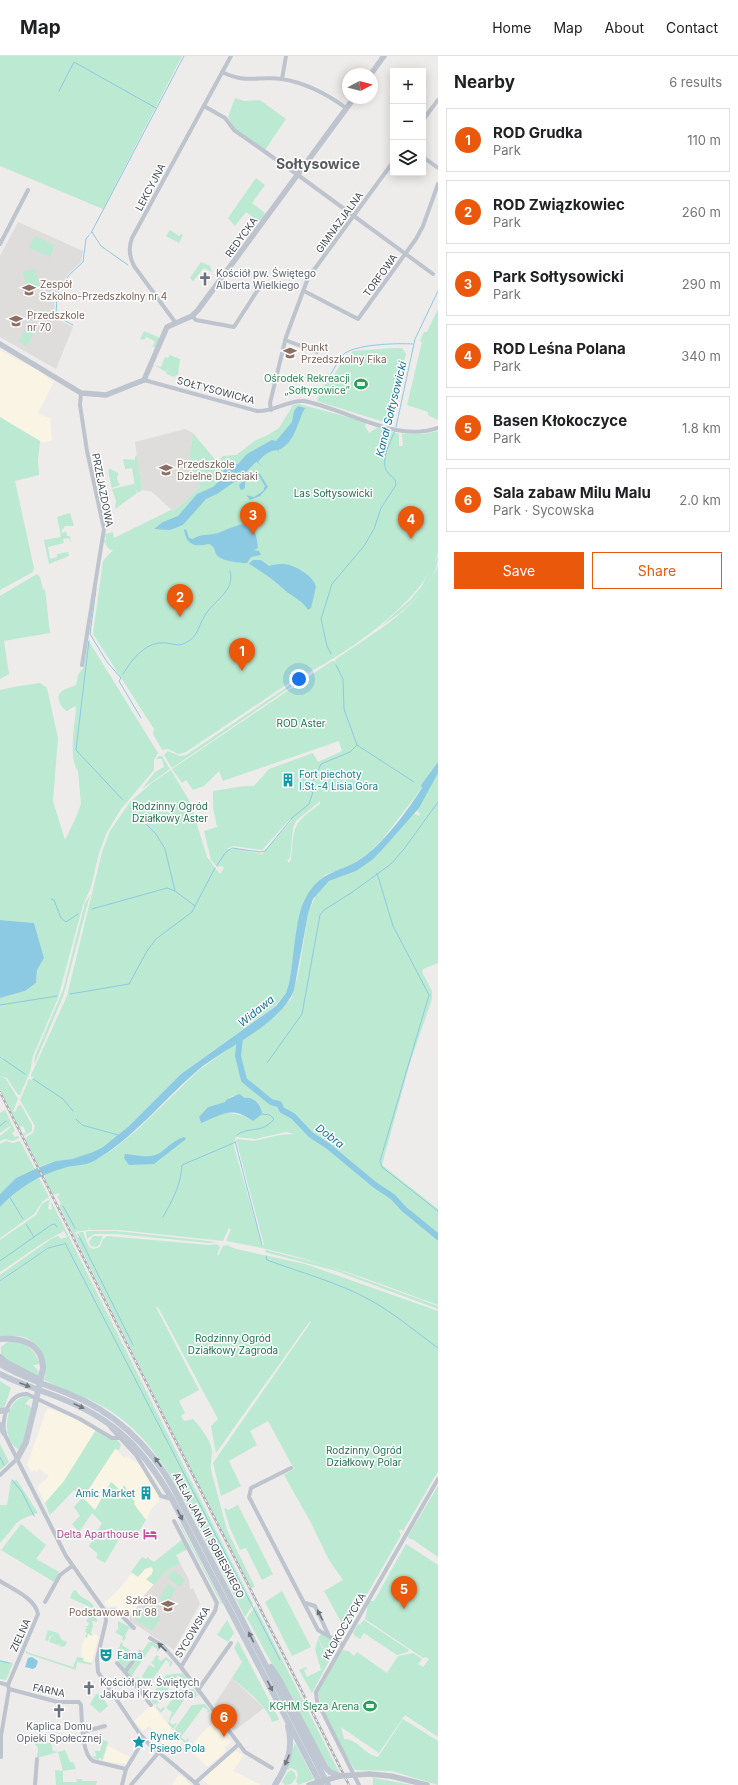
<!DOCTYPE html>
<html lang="en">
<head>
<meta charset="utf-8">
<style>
  :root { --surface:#fff; --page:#f6f6f6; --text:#202124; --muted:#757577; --line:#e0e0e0; --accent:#ea580c }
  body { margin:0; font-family:Inter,sans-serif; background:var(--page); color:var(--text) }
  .controls { position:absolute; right:12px; top:12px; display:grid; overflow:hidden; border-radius:0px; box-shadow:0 2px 10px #0003 }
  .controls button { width:36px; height:36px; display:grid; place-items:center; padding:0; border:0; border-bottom:1px solid var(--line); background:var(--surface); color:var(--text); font:20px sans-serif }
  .compass { position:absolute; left:342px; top:12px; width:36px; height:36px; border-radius:50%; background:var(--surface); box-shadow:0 2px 10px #0003; rotate:83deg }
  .you { position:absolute; left:299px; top:623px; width:14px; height:14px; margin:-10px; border:3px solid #fff; border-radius:50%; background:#1a73e8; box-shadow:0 0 0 6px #1a73e833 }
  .badge { display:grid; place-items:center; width:26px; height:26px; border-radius:50%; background:var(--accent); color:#fff; font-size:13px; font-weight:700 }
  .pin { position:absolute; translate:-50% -33px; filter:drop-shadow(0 1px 2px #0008) }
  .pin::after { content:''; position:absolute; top:21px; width:14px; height:12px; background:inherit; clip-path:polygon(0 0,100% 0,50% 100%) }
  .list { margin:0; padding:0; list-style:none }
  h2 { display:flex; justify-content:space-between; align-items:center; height:52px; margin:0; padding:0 16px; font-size:17px }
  h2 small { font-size:13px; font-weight:400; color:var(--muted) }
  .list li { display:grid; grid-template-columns:26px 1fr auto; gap:12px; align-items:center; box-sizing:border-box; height:64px; margin:0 8px 8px; padding:0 8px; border:1px solid var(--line); border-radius:0px }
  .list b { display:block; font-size:15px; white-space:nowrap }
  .list p { margin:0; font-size:13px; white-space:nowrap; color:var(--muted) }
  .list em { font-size:13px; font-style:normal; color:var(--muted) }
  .actions { display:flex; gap:8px; padding:12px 16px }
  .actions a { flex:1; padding:9px 0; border:1px solid var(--accent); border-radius:0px; text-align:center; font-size:14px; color:var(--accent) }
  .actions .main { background:var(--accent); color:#fff }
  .icon { flex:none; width:22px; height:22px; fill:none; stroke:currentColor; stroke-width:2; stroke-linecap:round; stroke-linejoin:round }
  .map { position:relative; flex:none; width:438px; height:1729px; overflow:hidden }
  header { display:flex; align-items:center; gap:24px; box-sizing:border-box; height:56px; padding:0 20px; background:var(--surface); border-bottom:1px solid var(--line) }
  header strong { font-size:19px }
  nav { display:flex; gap:22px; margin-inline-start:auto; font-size:14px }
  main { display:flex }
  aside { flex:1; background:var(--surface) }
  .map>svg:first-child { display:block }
  .commercial { fill:#f9f4e4 }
  .education { fill:#dfdcdc }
  .green { fill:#bce9d1; fill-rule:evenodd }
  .water { fill:#8ccae3 }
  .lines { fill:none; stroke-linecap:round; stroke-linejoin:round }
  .stream { stroke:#8ccae3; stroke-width:1 }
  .river { stroke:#8ccae3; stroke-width:6 }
  .minor { stroke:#bdc4cd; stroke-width:4 }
  .tertiary { stroke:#bdc4cd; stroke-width:5.5 }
  .secondary { stroke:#bfc7d3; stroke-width:6 }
  .rail-casing { stroke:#aeb0b5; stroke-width:2.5 }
  .rail { stroke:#fff; stroke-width:1; stroke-dasharray:3; stroke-linecap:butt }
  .tertiary-bridge { stroke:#bdc4cd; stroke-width:5.5 }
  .secondary-bridge { stroke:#bfc7d3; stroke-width:6 }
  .oneway { fill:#707882 }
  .oneway2 { fill:#69717a }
  .labels { text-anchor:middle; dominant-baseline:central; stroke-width:3; stroke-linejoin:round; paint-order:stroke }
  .street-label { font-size:10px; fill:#454d57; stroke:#fff }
  .worship-label { font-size:10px; fill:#5b616d; stroke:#fff; text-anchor:start }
  .education-label { font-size:10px; fill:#785e54; stroke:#fff; text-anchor:start }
  .leisure-label { font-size:10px; fill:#27864d; stroke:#fff; text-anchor:end }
  .park-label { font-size:10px; fill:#1e704d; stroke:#fff }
  .culture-label { font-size:10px; fill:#0d838f; stroke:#fff; text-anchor:start }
  .hotel-label { font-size:10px; fill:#b23c85; stroke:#fff; text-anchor:end }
  .water-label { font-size:11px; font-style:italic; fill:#187397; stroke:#fff }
  .district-label { font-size:14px; font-weight:bold; fill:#585b5f; stroke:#fff }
</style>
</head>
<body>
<header>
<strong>Map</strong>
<nav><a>Home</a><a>Map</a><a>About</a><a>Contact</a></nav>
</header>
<main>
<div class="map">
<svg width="438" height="1729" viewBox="0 0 438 1729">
  <rect width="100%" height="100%" fill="#eeebeb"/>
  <g class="commercial">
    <path d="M 0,294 L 39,315 L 54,326 L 38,357 L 50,362 L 52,384 L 43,387 L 0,361 Z"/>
    <path d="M 47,1352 L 73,1361 L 96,1374 L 64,1425 L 45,1447 L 37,1431 L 49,1420 L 39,1413 L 36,1416 L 34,1414 L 32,1416 L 27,1409 Z"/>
    <path d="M 115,1392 L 124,1402 L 126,1400 L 142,1410 L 158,1436 L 159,1446 L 152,1452 L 146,1464 L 136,1452 L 124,1430 L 121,1435 L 111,1426 L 95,1454 L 83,1442 Z"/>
    <path d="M 146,1500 L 166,1515 L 140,1544 L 141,1545 L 129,1561 L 115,1550 L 108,1551 L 104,1547 L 117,1535 Z"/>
    <path d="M 89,1576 L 99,1580 L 91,1609 L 81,1606 L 82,1587 Z"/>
    <path d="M 152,1648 L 182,1686 L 175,1694 L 171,1691 L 170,1693 L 160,1685 L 156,1681 L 158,1679 L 149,1670 L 143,1675 L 134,1665 Z"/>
    <path d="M 215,1665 L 231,1686 L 225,1691 L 226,1695 L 209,1710 L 206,1710 L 189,1693 L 201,1678 Z"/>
    <path d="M 108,1690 L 130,1701 L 126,1708 L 103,1705 Z"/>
    <path d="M 235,1695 L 244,1699 L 233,1715 L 261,1729 L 209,1729 L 201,1723 Z"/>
    <path d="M 179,1718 L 183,1721 L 191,1729 L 172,1729 Z"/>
  </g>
  <g class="education">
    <path d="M 18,166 L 83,195 L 81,206 L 68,218 L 55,240 L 54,261 L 73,271 L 56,313 L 0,281 L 0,200 Z"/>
    <path d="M 185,373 L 193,377 L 189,405 L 200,431 L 184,447 L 173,455 L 151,435 L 142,434 L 135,386 Z"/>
    <path d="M 180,1507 L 189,1524 L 190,1533 L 193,1532 L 200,1548 L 174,1594 L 130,1565 L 129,1561 L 141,1546 L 140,1544 L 166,1515 Z"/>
    <path d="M 232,1622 L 264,1652 L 234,1675 L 214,1649 Z"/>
  </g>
  <g class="green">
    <path d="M 0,0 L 182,0 L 103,153 L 0,110 Z"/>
    <path d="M 235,42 L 244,45 L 260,44 L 286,63 L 265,94 L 234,72 L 228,61 Z"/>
    <path d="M 256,122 L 265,129 L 252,147 L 266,158 L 260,166 L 246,156 L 235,170 L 228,162 Z"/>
    <path d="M 170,174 L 179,180 L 181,178 L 183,179 L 179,187 L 166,180 Z"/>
    <path d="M 35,180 L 55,189 L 50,201 L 29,192 Z"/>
    <path d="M 201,206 L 210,210 L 212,216 L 204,212 L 193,225 L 190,222 Z"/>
    <path d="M 35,213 L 40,230 L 27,233 L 23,216 Z"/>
    <path d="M 438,253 L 438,364 L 428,359 L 428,356 L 407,349 L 422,286 L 420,285 L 424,276 L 427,276 Z"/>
    <path d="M 25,273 L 34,278 L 27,290 L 18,285 L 23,279 Z"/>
    <path d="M 144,275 L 160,282 L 156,292 L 150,289 L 153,290 L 155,285 L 146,281 L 144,284 L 140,283 Z"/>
    <path d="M 393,292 L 402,292 L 406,298 L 387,367 L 317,345 L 322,331 L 333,321 L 341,307 L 353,295 Z"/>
    <path d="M 170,299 L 180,303 L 178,318 L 174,321 L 166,318 L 168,312 L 166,316 L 154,309 L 161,311 L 165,301 L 168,302 Z"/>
    <path d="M 299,348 L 366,366 L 365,370 L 369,377 L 378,371 L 399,378 L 399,390 L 403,390 L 402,378 L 424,378 L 438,375 C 438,404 438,434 438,463 C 438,473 438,487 438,497 C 425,545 339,604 295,623 L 186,696 L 178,698 L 168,693 L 162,694 L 153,678 L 154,673 L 93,578 L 103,505 L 113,494 L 109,493 L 102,483 L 106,484 L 105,478 L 113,476 L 114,482 L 171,454 L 173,455 L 184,447 L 200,431 L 189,405 L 193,377 L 217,406 L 223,400 L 236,399 L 256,384 L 268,379 L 279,372 L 293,349 Z"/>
    <path d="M 0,361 L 40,385 L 38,404 L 39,419 L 15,425 L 34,512 L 33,516 L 0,534 Z"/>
    <path d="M 137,399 L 142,434 L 138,437 L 135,432 L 137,437 L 115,453 L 116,445 L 112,433 L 134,428 L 135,430 L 132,413 L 135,405 L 132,412 L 125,413 L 123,403 L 135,404 L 135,401 Z"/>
    <path d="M 111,413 L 118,417 L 117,423 L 120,429 L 112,432 L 111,429 L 108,414 Z"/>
    <path d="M 70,457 L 74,470 L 65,470 L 61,476 L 62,477 L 66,475 L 67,480 L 70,480 L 71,487 L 69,482 L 63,483 L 64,487 L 48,491 L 50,503 L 57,501 L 57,498 L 68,496 L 69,500 L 49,508 L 44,484 L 61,481 L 57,461 Z"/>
    <path d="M 438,500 C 438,527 403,557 381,570 L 410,544 L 421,531 Z"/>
    <path d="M 438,510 L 438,706 L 421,729 L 422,732 L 381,785 L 365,800 L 347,811 L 325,819 L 310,835 L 304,845 L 301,857 L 289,927 L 286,937 L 275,950 L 181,1018 L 129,1070 L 103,1091 L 93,1096 L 72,1103 L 56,1105 L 39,1111 L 25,1082 L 33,1077 L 35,1070 L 20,1044 L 29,1023 L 32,1024 L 34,1021 L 31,1021 L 31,1019 L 67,940 L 102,796 L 110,775 L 130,746 L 153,726 L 171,714 L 190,746 L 207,801 L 220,818 L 224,812 L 222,810 L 217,811 L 211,804 L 204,775 L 217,771 L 213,751 L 213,735 L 244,730 L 254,730 L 269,713 L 313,697 L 318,706 L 342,695 L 339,685 L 223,725 L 219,715 L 204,730 L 193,734 L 186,724 L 182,727 L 172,713 L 332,605 L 335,605 L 336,603 C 375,576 417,554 438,510 ZM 320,745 L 320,748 C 291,769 295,769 291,803 L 289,807 L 287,804 L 290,802 L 293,772 L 296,765 ZM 290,763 L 292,764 L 262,798 L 237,793 L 226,793 L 233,790 L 262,794 Z"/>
    <path d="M 37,518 L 40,521 L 43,533 L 45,534 L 50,577 L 4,585 L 9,618 L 0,623 L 0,540 Z"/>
    <path d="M 88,584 L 158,697 L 154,704 L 154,714 L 121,753 L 107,776 L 99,797 L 91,831 L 83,849 L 58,942 L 33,1000 L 30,1016 L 20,1039 L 18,1039 L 7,1022 L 0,1020 L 6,1023 L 18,1043 L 13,1055 L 15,1056 L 18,1050 L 21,1049 L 32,1069 L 32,1075 L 24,1080 L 23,1078 L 26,1076 L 23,1070 L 20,1071 L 22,1077 L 0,1033 L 0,942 L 25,935 L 36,927 L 37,914 L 44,902 L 34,867 L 0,864 L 0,634 L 19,630 L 40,627 L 47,632 L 58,682 L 53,745 L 65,784 L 77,759 L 81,748 L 78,715 C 68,702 75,668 76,652 L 75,650 L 67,655 C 61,652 55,642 61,636 C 65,632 71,632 76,629 L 78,619 L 83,612 Z"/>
    <path d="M 307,620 L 172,712 L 164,699 L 168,695 L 180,700 L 186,699 L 296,625 Z"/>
    <path d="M 159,700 L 162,700 L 170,713 L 142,733 L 155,716 L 164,711 L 162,703 L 156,703 Z"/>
    <path d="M 438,717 L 438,907 L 423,913 L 422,916 L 432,935 L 432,943 L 409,1010 L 382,1109 L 438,1153 L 438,1179 L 395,1141 L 311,1077 L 280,1047 L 267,1041 L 246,1026 L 239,1000 L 239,990 L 242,984 L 276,960 L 291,943 L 299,915 L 308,858 L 316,839 L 329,825 L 356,815 L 382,794 L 414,757 L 419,760 L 420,758 L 416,754 Z"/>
    <path d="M 90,839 L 63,941 L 34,1009 L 35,1000 L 63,934 L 85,847 Z"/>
    <path d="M 238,986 L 238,1001 L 241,1022 L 246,1028 L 269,1046 L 279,1050 L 281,1055 L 290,1060 L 308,1077 L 391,1141 L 407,1156 L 438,1181 L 438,1249 C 368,1223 300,1197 226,1185 L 231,1173 L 229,1172 L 223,1185 L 120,1174 L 90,1174 L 90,1170 L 89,1174 L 75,1176 L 78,1182 L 80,1181 L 79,1176 L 83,1176 L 89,1191 L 93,1193 L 100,1191 L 103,1183 L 107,1180 L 209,1189 L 217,1188 L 220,1191 L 217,1199 L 218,1200 L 223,1190 L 227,1189 L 236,1193 L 305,1208 L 438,1255 L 438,1415 L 403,1475 L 401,1473 L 399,1475 L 401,1479 L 346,1575 L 324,1535 L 343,1524 L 329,1504 L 310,1465 L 284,1419 L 294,1413 L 268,1365 L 250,1375 L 257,1389 L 229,1405 L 241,1430 L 221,1440 L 213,1407 L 311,1266 L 310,1265 L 216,1397 L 211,1370 L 218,1363 L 158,1251 L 156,1251 L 199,1334 L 179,1345 L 185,1357 L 181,1360 L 184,1365 L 193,1363 C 201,1372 210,1383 212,1395 C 212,1402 210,1407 211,1414 L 227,1474 L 255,1531 L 251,1532 L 59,1149 L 61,1148 L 57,1140 L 60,1139 L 59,1137 L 53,1139 L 45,1122 L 45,1119 L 63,1112 L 92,1106 L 115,1092 L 138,1073 L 198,1015 ZM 232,1040 C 244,1042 262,1041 262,1058 L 247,1060 L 223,1056 L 201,1067 L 199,1061 L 208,1051 L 225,1046 ZM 286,1076 L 294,1078 L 280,1079 L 254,1085 L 236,1083 L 264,1189 L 262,1189 L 233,1087 L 236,1081 L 255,1083 Z"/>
    <path d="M 5,1054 L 15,1075 L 12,1077 L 15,1081 L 18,1080 L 19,1082 L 13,1085 L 5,1083 L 0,1085 L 0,1080 L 11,1071 L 10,1070 L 0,1077 L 0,1057 Z"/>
    <path d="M 6,1085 L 13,1087 L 20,1085 L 35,1113 L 16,1122 L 0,1138 L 0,1088 Z"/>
    <path d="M 39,1122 L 49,1141 L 43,1145 L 34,1158 L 0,1182 L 0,1151 L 23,1130 Z"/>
    <path d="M 50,1143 L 48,1152 L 50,1154 L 52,1153 L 51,1145 L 253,1548 L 245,1561 C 230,1531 214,1501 199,1472 C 176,1429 156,1387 115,1358 C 93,1342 68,1336 44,1324 C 48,1307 40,1283 19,1280 C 13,1280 6,1282 0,1282 L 0,1226 L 48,1192 L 66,1187 L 47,1192 L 0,1225 L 0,1219 L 51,1183 L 58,1180 L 61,1183 L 67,1181 L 64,1175 L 44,1186 L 0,1216 L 0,1184 L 36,1159 L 42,1148 Z"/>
    <path d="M 88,1175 L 116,1175 L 217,1186 L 209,1187 L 117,1178 L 94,1178 L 87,1183 L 86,1176 Z"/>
    <path d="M 93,1180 L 103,1180 L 99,1189 L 96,1191 L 91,1190 L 89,1186 Z"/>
    <path d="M 266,1194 L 325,1209 L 438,1250 L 438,1253 L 336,1215 L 265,1196 Z"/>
    <path d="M 9,1285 C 25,1284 35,1294 40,1308 L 33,1309 L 39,1316 L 38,1321 L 8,1306 L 1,1299 L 1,1291 Z"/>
    <path d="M 0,1325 L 11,1332 L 5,1350 L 0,1353 Z"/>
    <path d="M 26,1340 L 33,1343 L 29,1343 L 25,1348 L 30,1350 L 31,1353 L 23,1388 L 18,1393 C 0,1382 5,1343 26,1340 Z"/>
    <path d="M 96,1374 L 117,1384 L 121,1389 L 119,1394 L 115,1393 L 83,1442 L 95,1454 L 111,1426 L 121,1435 L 124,1429 L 135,1446 L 134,1448 L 146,1464 L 133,1484 L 122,1478 L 105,1507 L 96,1502 L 98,1498 L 89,1490 L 102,1467 L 92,1457 L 79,1476 L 72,1468 L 80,1460 L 74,1451 L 83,1441 L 74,1434 L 50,1459 L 45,1447 L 64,1425 Z"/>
    <path d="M 0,1388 L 9,1406 L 0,1414 Z"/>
    <path d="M 17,1424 L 38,1457 C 13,1464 16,1470 0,1487 L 0,1449 L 7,1449 L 11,1425 Z"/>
    <path d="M 438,1430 L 438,1501 L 412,1483 L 409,1483 L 408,1480 Z"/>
    <path d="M 238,1449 L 273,1518 L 262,1524 L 246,1492 L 240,1494 L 230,1472 L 224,1453 L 226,1452 L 228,1454 Z"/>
    <path d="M 177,1464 L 181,1469 L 223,1548 L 221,1547 Z"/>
    <path d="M 21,1468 L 46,1489 L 36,1503 L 59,1516 L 54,1526 L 1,1494 Z"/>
    <path d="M 183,1483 L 188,1493 L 176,1499 L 180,1507 L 166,1515 L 154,1529 L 146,1523 L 152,1518 L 153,1513 L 151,1511 L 145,1513 L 138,1521 L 131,1516 L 142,1501 L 146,1503 L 147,1501 L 154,1506 Z"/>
    <path d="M 406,1488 L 438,1509 L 438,1681 L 405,1659 L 379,1697 L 341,1671 L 344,1683 C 360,1684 363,1698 378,1701 L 403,1663 L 438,1685 L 438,1729 L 392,1715 L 355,1714 C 344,1696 319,1655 318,1634 L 342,1594 L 348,1595 L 354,1600 L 357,1596 L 387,1617 L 398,1600 L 413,1597 L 422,1603 L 418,1608 L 423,1611 L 429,1603 L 426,1601 L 423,1602 L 365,1563 L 369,1545 L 374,1545 Z"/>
    <path d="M 173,1514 L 185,1524 L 180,1531 L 167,1521 Z"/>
    <path d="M 168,1528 L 176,1533 L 167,1548 L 159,1543 Z"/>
    <path d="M 76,1534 C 79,1543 90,1542 94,1551 L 94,1556 L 98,1558 L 97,1560 L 94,1560 L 97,1563 L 97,1566 L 92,1565 L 93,1570 L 91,1577 L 93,1580 L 88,1578 L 87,1582 L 85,1581 L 87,1577 L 85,1576 L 87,1571 L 85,1570 L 88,1570 L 89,1567 L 86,1565 L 91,1559 L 94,1559 L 91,1558 L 92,1552 L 70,1542 L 73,1535 Z"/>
    <path d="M 282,1535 L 311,1591 L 292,1600 L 265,1546 Z"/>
    <path d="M 144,1550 L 161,1561 L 152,1575 L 135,1564 Z"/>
    <path d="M 255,1550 L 339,1716 L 329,1713 L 247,1562 Z"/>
    <path d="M 227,1564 L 234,1577 L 228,1586 L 217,1579 Z"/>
    <path d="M 364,1564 L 409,1594 L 408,1596 L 397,1599 L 364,1577 L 360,1583 L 354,1579 L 353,1576 L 358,1568 L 360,1569 Z"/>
    <path d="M 118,1565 L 132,1572 L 132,1574 L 129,1572 L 125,1580 L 126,1582 L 124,1585 L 122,1584 L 123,1581 L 115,1576 L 118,1573 Z"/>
    <path d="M 48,1574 L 58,1577 L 62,1584 L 67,1586 L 65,1590 L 62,1591 L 59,1590 L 60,1588 L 58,1589 L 49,1586 L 51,1581 L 54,1579 L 50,1580 L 48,1585 L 45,1584 Z"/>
    <path d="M 321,1578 L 329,1582 L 337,1588 L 336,1593 L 329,1603 L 318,1582 Z"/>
    <path d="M 318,1583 L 329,1605 L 312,1637 L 299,1614 L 306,1611 L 307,1613 L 304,1614 L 307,1621 L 321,1614 L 315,1593 Z"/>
    <path d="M 238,1585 L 279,1663 L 278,1664 L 272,1666 C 268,1651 244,1632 232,1622 L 242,1606 L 234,1592 Z"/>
    <path d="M 121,1586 L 123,1587 L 122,1589 L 137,1599 L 124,1614 L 116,1602 Z"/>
    <path d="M 149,1586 L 152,1586 L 161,1592 L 157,1596 L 157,1593 L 152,1590 L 132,1619 L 136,1623 L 138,1621 L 140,1622 L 136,1627 L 127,1616 L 136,1606 L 136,1604 Z"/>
    <path d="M 27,1594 L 27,1596 L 73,1611 L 77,1601 L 84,1602 L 83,1605 L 92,1607 L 91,1609 L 77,1606 L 76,1614 L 25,1597 Z"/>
    <path d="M 156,1599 L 163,1602 L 159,1600 L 158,1603 L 161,1605 L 158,1607 L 166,1601 L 173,1607 L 170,1611 L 169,1610 L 170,1607 L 166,1604 L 144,1635 L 149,1638 L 152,1637 L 149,1641 L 142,1635 L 144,1627 L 142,1620 L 149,1609 L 155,1612 L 154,1609 L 151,1607 L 152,1605 L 154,1606 L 153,1605 Z"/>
    <path d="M 0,1604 L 13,1607 L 6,1624 L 0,1623 Z"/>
    <path d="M 182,1617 L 186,1622 L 183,1626 L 181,1625 L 183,1623 L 178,1619 L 156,1650 L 161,1654 L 163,1651 L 165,1652 L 161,1657 L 156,1651 L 157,1646 L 154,1649 L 150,1642 L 166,1619 Z"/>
    <path d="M 193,1633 L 198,1639 L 195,1642 L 194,1641 L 195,1638 L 190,1635 L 169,1666 L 174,1669 L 175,1667 L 177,1668 L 173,1673 L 168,1667 L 172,1656 L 166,1652 L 174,1641 L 179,1644 L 180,1641 L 177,1638 L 175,1639 L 179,1634 Z"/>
    <path d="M 96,1638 L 100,1638 L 108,1650 L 100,1657 L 90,1648 Z"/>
    <path d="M 205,1648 L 210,1655 L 207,1657 L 208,1654 L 203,1651 L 181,1681 L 186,1685 L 188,1682 L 189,1683 L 186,1688 L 179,1681 L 181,1677 L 179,1680 L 174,1674 L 192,1649 Z"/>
    <path d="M 47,1683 L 47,1687 L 51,1687 L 53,1695 L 58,1696 L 65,1694 L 70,1706 L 73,1706 L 76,1713 L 63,1715 L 63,1726 L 77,1726 L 76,1723 L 82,1723 L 82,1725 L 97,1725 L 96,1729 L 56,1729 L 55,1714 L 63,1715 L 58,1696 L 37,1702 L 38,1692 L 33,1685 Z"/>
    <path d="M 103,1684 L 108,1686 L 102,1705 L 101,1702 L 99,1702 L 99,1704 L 91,1701 L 96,1700 L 95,1695 L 100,1695 Z"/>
    <path d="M 295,1687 L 314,1723 L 298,1729 L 296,1725 L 298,1719 L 296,1714 L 291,1712 L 286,1714 Z"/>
    <path d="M 291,1714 L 295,1717 L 296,1722 L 291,1728 L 285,1729 L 282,1726 L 287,1717 Z"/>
    <path d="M 373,1722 L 412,1729 L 373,1729 Z"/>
  </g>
  <g class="water">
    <path d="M 298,350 L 305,352 C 297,366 295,388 278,394 L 279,398 L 277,394 C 268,395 263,400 258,406 L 263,412 L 257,406 L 255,407 L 240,422 L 217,438 L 206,443 L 183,469 L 170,474 L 154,473 L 163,466 L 178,460 L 197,438 L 213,431 L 220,424 L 227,422 L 223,416 L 225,409 L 238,408 L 247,398 L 272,384 L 276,385 L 292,366 L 294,355 Z"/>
    <path d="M 253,415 L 260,418 L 268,431 L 260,440 L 250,444 L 246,439 L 254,441 L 263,435 L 265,430 L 259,420 L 255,418 C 248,420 244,426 245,432 L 242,434 L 240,433 L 239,429 Z"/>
    <path d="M 249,467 C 256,473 257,483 258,492 L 254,494 L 259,495 L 261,499 L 251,501 L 247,507 C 239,507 220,505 216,498 C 214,493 215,491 209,488 C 195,491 187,490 184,474 L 186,473 L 189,482 L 193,483 C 201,477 209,480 218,477 C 228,473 239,468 249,467 Z"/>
    <path d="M 253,504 L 261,504 L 269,510 C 275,508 285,507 292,510 C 299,512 315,522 316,531 L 311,552 L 308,554 C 303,545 295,542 287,536 C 275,525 263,516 249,508 Z"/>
    <path d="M 438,706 L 438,717 L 419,752 L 382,794 L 372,804 L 356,815 L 329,825 L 313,843 L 308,858 L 294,934 C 281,969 225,991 197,1015 C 162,1045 134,1082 94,1105 C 85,1110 74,1109 64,1112 C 39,1119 18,1132 0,1151 L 0,1138 L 16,1122 L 35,1113 L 56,1105 L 72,1103 L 93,1096 L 103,1091 L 129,1070 L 181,1018 L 276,950 L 286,937 L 289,927 C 294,905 295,861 305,843 C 321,812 341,818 365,800 C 386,784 408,754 422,732 L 421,729 Z"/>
    <path d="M 0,864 L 34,867 L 44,902 L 37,914 L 36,927 L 25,935 L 0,942 Z"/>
    <path d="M 239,1038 L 245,1042 C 253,1040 262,1049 262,1058 L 253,1065 C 231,1049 222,1059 201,1067 L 199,1061 L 208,1051 L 225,1046 L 226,1044 Z"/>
    <path d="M 184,1081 L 186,1083 L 154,1108 L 129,1109 L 124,1102 L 125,1098 C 136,1099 150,1103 160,1097 C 168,1091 174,1084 184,1081 Z"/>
    <path d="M 32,1601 L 38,1605 L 36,1611 L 33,1613 L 25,1611 L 28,1602 Z"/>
  </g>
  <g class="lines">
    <g class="stream">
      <path d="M 59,35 L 74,6 L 156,52"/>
      <path d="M 92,176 L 101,190 L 128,209"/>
      <path d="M 91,177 L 184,0"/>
      <path d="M 73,269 L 56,260 L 57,239 L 69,219 L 83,206 L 86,183 L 89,179"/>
      <path d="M 323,327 C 332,320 335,308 343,299 C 353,288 398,287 413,288"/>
      <path d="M 396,371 L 415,283 L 438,235"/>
      <path d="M 96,533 L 90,578 L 107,606 L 121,622 L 119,625 L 122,630 L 141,662"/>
      <path d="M 89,585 L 76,694 L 123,744"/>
      <path d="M 331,598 L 327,590 L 321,563 L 332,528 L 364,490 L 374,473 L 381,452 L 396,429 C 396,421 389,420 386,414 C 381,401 391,386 395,374"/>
      <path d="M 123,618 C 133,602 146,585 166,587 C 174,588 180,591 187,586 C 198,580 198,571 204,561 C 212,545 236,536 230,515"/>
      <path d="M 357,689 L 414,726"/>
      <path d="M 130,752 L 156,778 L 165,793 L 175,835"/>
      <path d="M 217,809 L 226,796 L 232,792 L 260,796 L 265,795 L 293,761 L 309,748 L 313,736 L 312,727 L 321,708 L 350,696 L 357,689 L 344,653 L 343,623 L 336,609"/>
      <path d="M 377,817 L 393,870 L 429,939 L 380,1105 L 382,1111 L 438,1155"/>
      <path d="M 51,843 L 54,844 L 61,862 L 66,866 L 78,858"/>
      <path d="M 92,853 L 167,832 L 175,835 L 195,850 L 215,812"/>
      <path d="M 70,938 L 129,928 L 147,895 L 156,883 L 192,856 L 195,850"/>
      <path d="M 0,949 L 57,940"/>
      <path d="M 0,1001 L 1,1002"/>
      <path d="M 3,1003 L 25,1018"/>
      <path d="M 267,1007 L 302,958 L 320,859 L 324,854 L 351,837 L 391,808 L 404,793 L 438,746"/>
      <path d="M 33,1023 L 63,1043 L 73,1055"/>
      <path d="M 76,1063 L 82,1069 L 118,1079"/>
      <path d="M 0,1070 L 6,1065"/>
      <path d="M 237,1079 C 252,1069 260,1079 274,1063 L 270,1059 L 262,1058"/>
      <path d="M 235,1085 L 262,1189"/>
      <path d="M 9,1140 L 23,1163"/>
      <path d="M 63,1150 L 75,1172"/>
      <path d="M 163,1161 C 173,1143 181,1129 182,1109 L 236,1086"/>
      <path d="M 26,1168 L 34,1181"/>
      <path d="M 78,1178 L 133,1289"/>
      <path d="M 65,1187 L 280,1604"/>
      <path d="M 266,1200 L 267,1204 C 299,1216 340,1227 370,1244 C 394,1257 416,1276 438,1292"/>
      <path d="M 0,1205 L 51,1169 L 55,1168 L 57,1171"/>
      <path d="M 0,1225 L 48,1192 L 64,1188"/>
      <path d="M 0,1401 L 4,1409"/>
      <path d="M 12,1424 L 22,1436 L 34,1460"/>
      <path d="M 0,1605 L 9,1607"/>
    </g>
    <path class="river" d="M 240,981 L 238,1000 L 244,1024 L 271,1046 L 279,1048 L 282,1054 L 293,1060 L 311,1079 L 328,1090 L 375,1129 L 393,1141 L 404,1153 L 438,1181"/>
    <g class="minor">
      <path d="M 222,16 C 246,28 258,20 282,23 C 306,27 327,38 346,52"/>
      <path d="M 282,23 L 286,0"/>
      <path d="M 204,50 L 225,62 L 234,74 L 298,119 L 433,218"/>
      <path d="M 423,64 L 438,44"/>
      <path d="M 423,101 L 438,112"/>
      <path d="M 0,188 L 28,134"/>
      <path d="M 304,235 L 358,263 L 416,183 L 423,170 L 438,128"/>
      <path d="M 192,260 L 196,264 L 234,271 L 257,235 L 262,230"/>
      <path d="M 175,266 L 134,210 C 129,200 128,192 132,182 L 231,0"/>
      <path d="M 285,284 L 317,296"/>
      <path d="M 144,324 L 257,355 C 274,356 288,344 304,345 C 346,353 396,387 438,372"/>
      <path d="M 81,337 L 80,349 L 87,395 L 104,473 L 82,609"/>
      <path d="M 271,354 L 270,347 L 286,281 L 308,222 L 393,106"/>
      <path d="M 110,1371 L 136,1399 L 161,1440 L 172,1443"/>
      <path d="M 119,1382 L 112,1382 L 80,1363 L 27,1338 C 8,1337 2,1362 4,1377 L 66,1500 L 105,1555 L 106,1565 L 97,1603 L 98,1616 L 139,1677 L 150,1689 L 198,1729"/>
      <path d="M 291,1412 L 251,1432 L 249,1441 L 318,1574 L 342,1588"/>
      <path d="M 0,1419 L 17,1403"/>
      <path d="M 174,1465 L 217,1547 L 215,1555 L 181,1611"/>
      <path d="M 0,1525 C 12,1533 35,1542 38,1558 L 8,1629 L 9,1633 L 1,1680 L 1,1701"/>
      <path d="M 45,1546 L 60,1519 L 72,1510"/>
      <path d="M 305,1547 L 315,1550 L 328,1578"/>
      <path d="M 105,1555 L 113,1554 L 117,1555 L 134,1572"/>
      <path d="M 150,1582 L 163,1590 L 181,1611 L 245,1696 L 272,1712"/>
      <path d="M 140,1596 L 125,1616 L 151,1649"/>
      <path d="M 117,1607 L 125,1616"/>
      <path d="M 0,1627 L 8,1629"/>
      <path d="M 9,1633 L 58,1646 L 79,1646 L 81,1649 C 82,1662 81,1698 93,1705 L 126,1713"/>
      <path d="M 198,1634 L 231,1587"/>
      <path d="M 83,1676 L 105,1670"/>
      <path d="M 195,1727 L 239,1688"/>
      <path d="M 35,1729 L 37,1703"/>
      <path d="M 122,1729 L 126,1713 L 138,1693"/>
      <path d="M 131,1729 L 159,1696"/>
      <path d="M 359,1729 L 317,1645 L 316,1636 L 438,1423"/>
    </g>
    <g class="tertiary">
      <path d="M 371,18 L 384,0"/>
      <path d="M 0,288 L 81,337 L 106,339 L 144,324 L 167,271 L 192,260 L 198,254 L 354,42"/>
      <path d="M 369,1718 L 391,1720 L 427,1729"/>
    </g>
    <g class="secondary">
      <path d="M 0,1283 C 21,1281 42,1287 43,1312"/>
      <path d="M 0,1301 L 7,1307 L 38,1323"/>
      <path d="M 0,1308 C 21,1321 44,1328 67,1337 C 115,1356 149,1388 174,1433 L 328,1729"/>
      <path d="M 0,1318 C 21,1329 44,1335 65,1344 C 117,1365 145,1396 172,1443 L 321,1729"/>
      <path d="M 0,1355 L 7,1354"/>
      <path d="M 0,1369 L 4,1377"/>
      <path d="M 17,1403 L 26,1386 L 35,1349"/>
      <path d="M 271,1611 L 280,1625 L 325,1711 L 330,1716 L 340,1720"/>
      <path d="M 275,1729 C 287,1710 294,1692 288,1670"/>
    </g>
    <g class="rail-casing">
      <path id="rail" d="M 0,1036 L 349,1729"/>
    </g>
    <use href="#rail" class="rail"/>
    <path class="tertiary-bridge" d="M 309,1729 L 340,1720 L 369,1718"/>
    <path class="secondary-bridge" d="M 35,1349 L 43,1312"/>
  </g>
  <defs><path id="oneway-solid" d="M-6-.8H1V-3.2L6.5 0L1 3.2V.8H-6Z"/></defs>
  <g class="oneway">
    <use href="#oneway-solid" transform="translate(25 1329) rotate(21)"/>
    <use href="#oneway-solid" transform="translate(79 1350) rotate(24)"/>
    <use href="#oneway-solid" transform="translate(158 1406) rotate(-125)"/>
    <use href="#oneway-solid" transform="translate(180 1459) rotate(62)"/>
    <use href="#oneway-solid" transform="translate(251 1581) rotate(-117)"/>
    <use href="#oneway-solid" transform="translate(270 1630) rotate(63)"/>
    <use href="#oneway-solid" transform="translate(287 1704) rotate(113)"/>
  </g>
  <g class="oneway2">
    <use href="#oneway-solid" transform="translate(320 1559) rotate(-117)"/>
    <use href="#oneway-solid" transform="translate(162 1591) rotate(-137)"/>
  </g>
  <defs>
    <g id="church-bare" transform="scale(1.08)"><path d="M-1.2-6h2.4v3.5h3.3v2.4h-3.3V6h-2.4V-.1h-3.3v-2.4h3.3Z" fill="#6b7280" stroke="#fff" stroke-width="2.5" paint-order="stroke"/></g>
    <g id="school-bare" transform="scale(1.08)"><path d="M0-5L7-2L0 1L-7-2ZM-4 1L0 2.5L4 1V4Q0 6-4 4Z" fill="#8d6e63" stroke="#fff" stroke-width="2.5" paint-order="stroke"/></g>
    <g id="stadium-bare" transform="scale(1.08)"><path d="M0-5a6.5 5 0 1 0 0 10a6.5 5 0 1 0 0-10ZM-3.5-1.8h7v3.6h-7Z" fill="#2e9e5b" stroke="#fff" stroke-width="2.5" paint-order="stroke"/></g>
    <g id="building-bare" transform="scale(1.08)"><path d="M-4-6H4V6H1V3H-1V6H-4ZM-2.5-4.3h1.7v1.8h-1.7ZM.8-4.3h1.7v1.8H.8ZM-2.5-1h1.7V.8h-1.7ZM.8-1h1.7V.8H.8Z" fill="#0f9aa8" stroke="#fff" stroke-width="2.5" paint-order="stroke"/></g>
    <g id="hotel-bare" transform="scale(1.08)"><path d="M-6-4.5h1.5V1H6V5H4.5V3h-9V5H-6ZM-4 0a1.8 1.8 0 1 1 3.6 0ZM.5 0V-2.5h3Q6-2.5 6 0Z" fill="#d1479c" stroke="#fff" stroke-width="2.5" paint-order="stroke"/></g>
    <g id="theatre-bare" transform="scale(1.08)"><path d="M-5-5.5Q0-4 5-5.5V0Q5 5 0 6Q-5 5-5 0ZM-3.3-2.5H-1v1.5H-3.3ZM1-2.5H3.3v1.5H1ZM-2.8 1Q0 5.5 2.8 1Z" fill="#0f9aa8" stroke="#fff" stroke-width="2.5" paint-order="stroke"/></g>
    <g id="sight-bare" transform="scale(1.08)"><path d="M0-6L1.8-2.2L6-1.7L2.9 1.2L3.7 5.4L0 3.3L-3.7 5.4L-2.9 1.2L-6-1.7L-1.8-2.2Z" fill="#0f9aa8" stroke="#fff" stroke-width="2.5" paint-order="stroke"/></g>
  </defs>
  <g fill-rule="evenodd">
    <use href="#church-bare" x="205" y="223"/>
    <use href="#school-bare" x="29" y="234"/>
    <use href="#school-bare" x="16" y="265"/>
    <use href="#school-bare" x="290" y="297"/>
    <use href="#stadium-bare" x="361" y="328"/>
    <use href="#school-bare" x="166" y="414"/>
    <use href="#building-bare" x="288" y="724"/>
    <use href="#building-bare" x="146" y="1437"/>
    <use href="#hotel-bare" x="150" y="1478"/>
    <use href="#school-bare" x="168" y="1550"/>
    <use href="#theatre-bare" x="106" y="1599"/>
    <use href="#church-bare" x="89" y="1632"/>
    <use href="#stadium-bare" x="370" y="1650"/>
    <use href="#church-bare" x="59" y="1655"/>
    <use href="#sight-bare" x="139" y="1686"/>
  </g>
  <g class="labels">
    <g class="street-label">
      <text transform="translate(150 131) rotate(-62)">LEKCYJNA</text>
      <text transform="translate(339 166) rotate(-54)">GIMNAZJALNA</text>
      <text transform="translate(241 181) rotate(-54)">REDYCKA</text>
      <text transform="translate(380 219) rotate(-54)">TORFOWA</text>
      <text transform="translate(216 334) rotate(15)">SOŁTYSOWICKA</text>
      <text transform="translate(103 434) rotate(79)">PRZEJAZDOWA</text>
      <text transform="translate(209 1479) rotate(62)">ALEJA JANA III SOBIESKIEGO</text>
      <text transform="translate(344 1570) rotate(-60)">KŁOKOCZYCKA</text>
      <text transform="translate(192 1576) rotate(-59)">SYCOWSKA</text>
      <text transform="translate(20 1579) rotate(-65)">ZIELNA</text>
      <text transform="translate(49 1634) rotate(11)">FARNA</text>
    </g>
    <g class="worship-label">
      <text x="216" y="217">Kościół pw. Świętego<tspan x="216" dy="12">Alberta Wielkiego</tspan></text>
      <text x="100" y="1626">Kościół pw. Świętych<tspan x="100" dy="12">Jakuba i Krzysztofa</tspan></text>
      <text x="59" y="1670" text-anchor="middle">Kaplica Domu<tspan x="59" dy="12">Opieki Społecznej</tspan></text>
    </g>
    <g class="education-label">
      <text x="40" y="228">Zespół<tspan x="40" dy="12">Szkolno-Przedszkolny nr 4</tspan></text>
      <text x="27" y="259">Przedszkole<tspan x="27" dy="12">nr 70</tspan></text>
      <text x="301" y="291">Punkt<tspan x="301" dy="12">Przedszkolny Fika</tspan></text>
      <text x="177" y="408">Przedszkole<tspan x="177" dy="12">Dzielne Dzieciaki</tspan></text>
      <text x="157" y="1544" text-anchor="end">Szkoła<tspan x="157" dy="12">Podstawowa nr 98</tspan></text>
    </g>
    <g class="leisure-label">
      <text x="350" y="322">Ośrodek Rekreacji<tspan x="350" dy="12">„Sołtysowice”</tspan></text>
      <text x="359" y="1650">KGHM Ślęza Arena</text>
    </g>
    <g class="park-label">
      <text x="333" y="437">Las Sołtysowicki</text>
      <text x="301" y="667">ROD Aster</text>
      <text x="170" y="750">Rodzinny Ogród<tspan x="170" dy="12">Działkowy Aster</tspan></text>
      <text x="233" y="1282">Rodzinny Ogród<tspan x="233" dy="12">Działkowy Zagroda</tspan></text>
      <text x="364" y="1394">Rodzinny Ogród<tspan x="364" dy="12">Działkowy Polar</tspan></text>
    </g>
    <g class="culture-label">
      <text x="299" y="718">Fort piechoty<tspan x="299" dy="12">I.St.-4 Lisia Góra</tspan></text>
      <text x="135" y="1437" text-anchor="end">Amic Market</text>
      <text x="117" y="1599">Fama</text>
      <text x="150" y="1680">Rynek<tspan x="150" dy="12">Psiego Pola</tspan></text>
    </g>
    <g class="hotel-label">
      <text x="139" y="1478">Delta Aparthouse</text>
    </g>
    <g class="water-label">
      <text transform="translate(391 353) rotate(-76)">Kanał Sołtysowicki</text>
      <text transform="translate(256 955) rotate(-39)">Widawa</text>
      <text transform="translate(330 1080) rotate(37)">Dobra</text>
    </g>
    <g class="district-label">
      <text x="318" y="107">Sołtysowice</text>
    </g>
  </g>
</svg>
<div class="controls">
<button>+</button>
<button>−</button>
<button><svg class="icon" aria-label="layers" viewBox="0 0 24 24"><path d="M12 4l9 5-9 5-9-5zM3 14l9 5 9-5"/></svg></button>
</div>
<svg class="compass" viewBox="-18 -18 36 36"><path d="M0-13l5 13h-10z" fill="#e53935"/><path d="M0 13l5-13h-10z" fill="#757577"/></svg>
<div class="you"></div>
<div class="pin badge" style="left:242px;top:615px">1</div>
<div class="pin badge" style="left:180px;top:561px">2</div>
<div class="pin badge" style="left:253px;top:479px">3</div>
<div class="pin badge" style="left:411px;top:483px">4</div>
<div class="pin badge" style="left:404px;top:1553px">5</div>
<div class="pin badge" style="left:224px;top:1681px">6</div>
</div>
<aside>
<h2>Nearby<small>6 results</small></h2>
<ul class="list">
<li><span class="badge">1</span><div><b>ROD Grudka</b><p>Park</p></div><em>110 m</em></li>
<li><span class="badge">2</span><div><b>ROD Związkowiec</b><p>Park</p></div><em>260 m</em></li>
<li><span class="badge">3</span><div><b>Park Sołtysowicki</b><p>Park</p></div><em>290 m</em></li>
<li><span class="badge">4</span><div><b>ROD Leśna Polana</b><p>Park</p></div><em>340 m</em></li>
<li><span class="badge">5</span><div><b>Basen Kłokoczyce</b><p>Park</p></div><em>1.8 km</em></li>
<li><span class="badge">6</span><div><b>Sala zabaw Milu Malu</b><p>Park · Sycowska</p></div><em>2.0 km</em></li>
</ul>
<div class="actions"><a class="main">Save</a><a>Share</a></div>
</aside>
</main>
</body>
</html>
